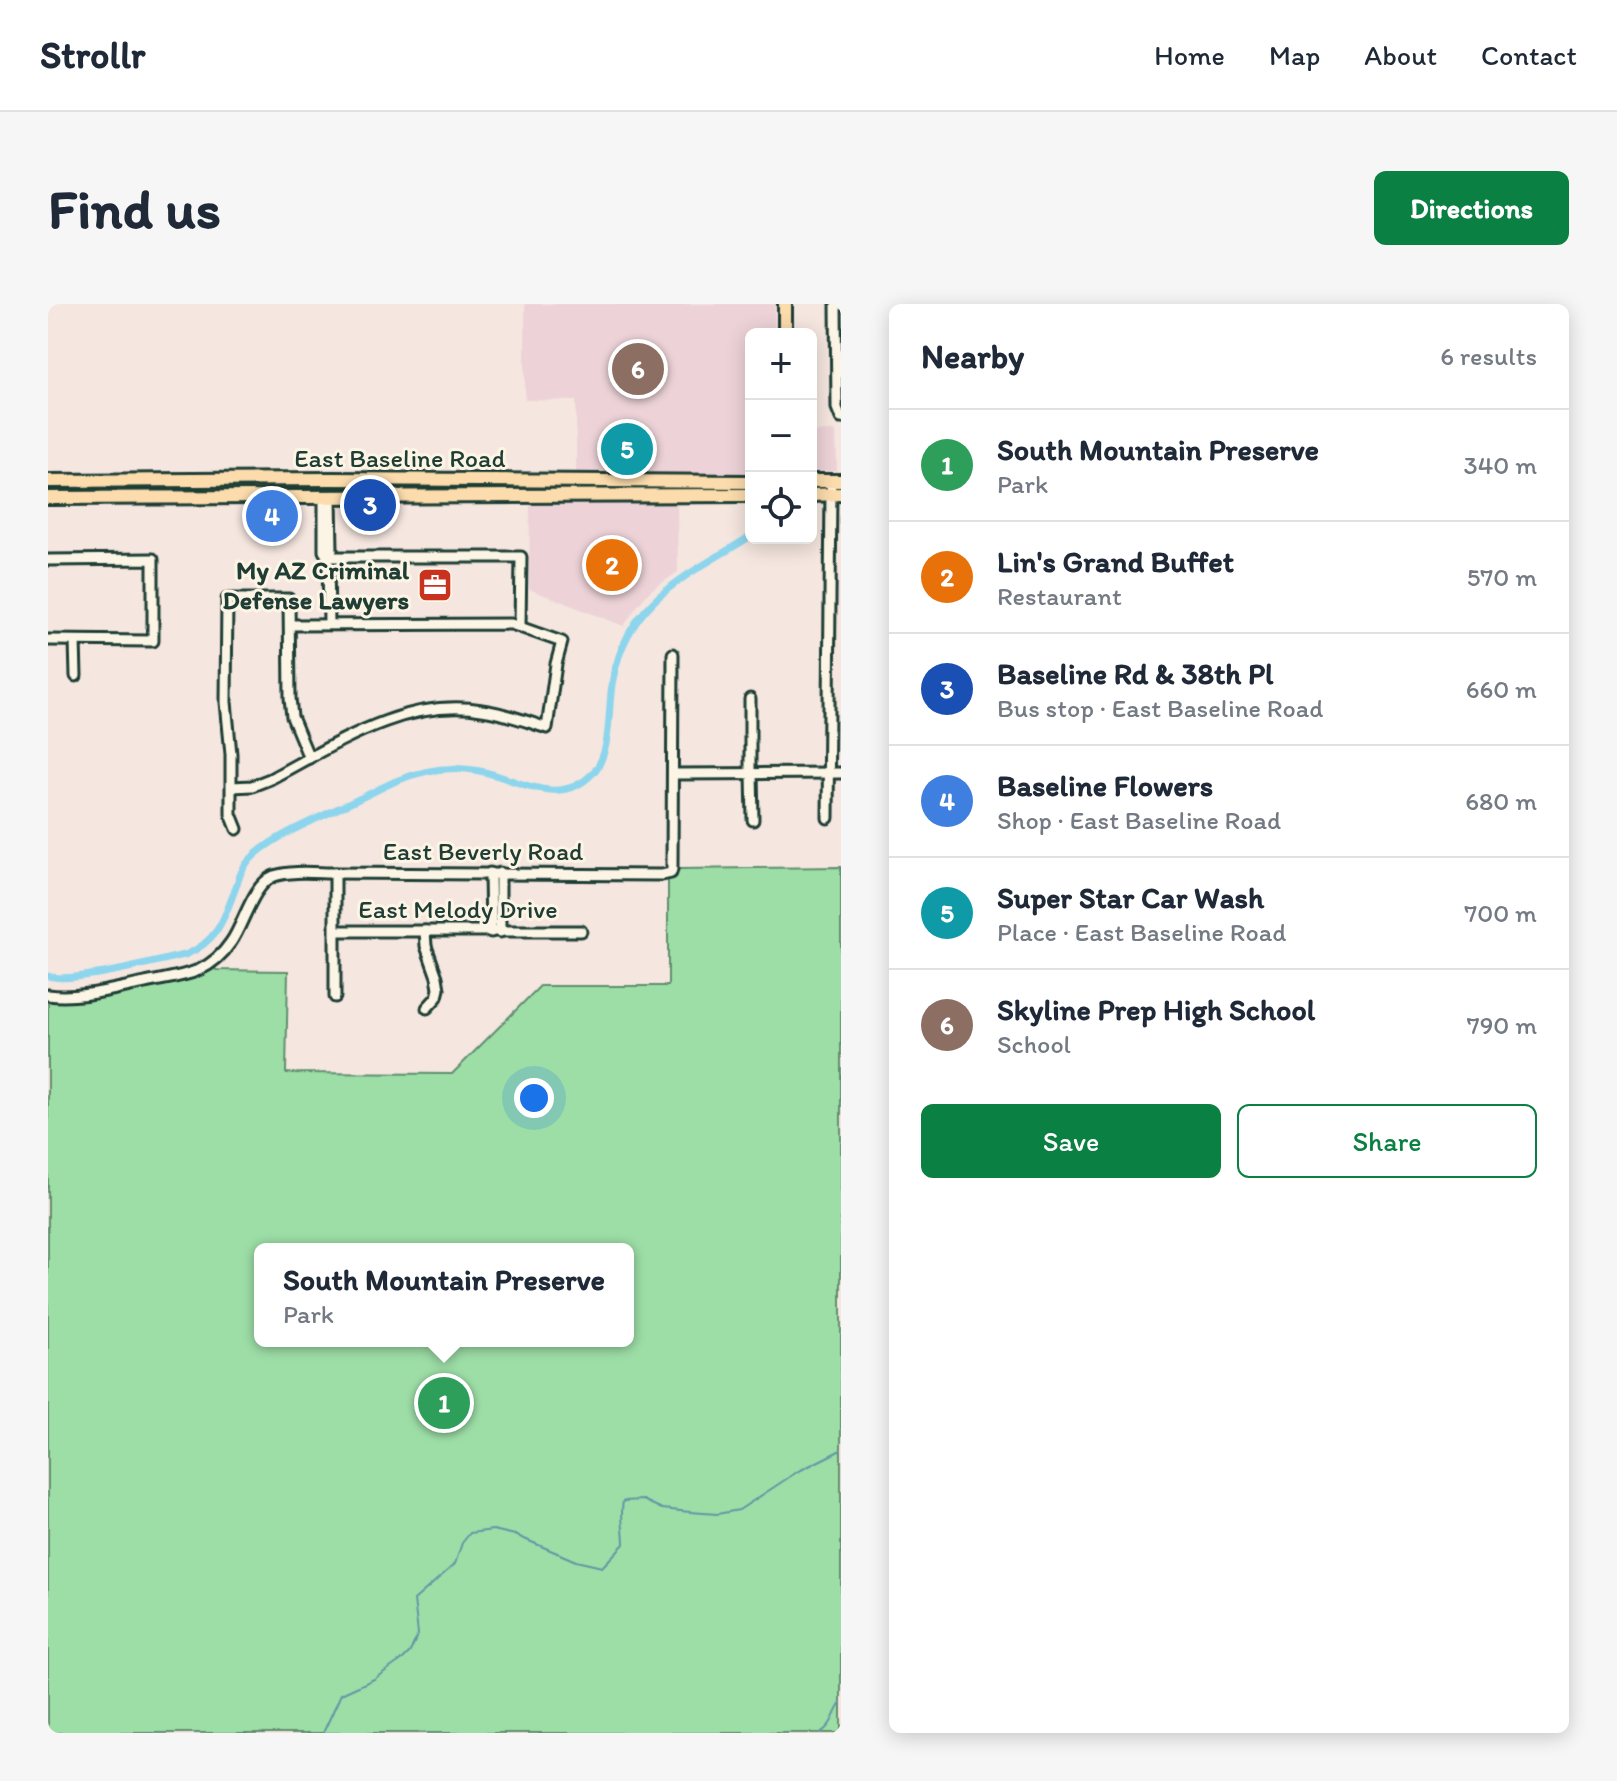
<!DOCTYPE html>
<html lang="en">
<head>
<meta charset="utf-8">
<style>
  :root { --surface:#fff; --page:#f6f6f7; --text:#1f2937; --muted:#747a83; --line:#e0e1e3; --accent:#0b8043 }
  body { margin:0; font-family:Itim,sans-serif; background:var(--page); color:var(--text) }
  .controls { position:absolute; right:24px; top:24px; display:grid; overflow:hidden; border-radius:12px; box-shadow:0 4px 20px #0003 }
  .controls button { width:72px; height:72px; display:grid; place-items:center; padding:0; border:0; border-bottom:2px solid var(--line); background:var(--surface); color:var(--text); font:40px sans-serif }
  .you { position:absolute; left:486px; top:794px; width:28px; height:28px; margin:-20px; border:6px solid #fff; border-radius:50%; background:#1a73e8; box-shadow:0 0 0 12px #1a73e833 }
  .badge { display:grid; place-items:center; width:52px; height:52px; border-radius:50%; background:var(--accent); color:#fff; font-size:26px; font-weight:700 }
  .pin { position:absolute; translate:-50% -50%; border:4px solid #fff; box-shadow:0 2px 8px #0006 }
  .popup { position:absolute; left:206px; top:939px; width:380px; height:104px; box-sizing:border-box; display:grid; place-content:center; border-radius:12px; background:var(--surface); filter:drop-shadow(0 2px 6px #0005); font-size:26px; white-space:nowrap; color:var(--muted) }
  .popup b { font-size:30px; color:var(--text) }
  .popup::after { content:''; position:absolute; left:50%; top:100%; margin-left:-16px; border:16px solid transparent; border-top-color:var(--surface) }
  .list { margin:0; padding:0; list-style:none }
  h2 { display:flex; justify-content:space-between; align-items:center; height:104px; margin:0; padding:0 32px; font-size:34px }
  h2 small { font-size:26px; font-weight:400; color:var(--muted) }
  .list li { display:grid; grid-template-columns:52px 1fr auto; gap:24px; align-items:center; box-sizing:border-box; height:112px; padding:0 32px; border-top:2px solid var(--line) }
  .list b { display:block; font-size:30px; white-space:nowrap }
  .list p { margin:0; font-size:26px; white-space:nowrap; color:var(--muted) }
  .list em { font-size:26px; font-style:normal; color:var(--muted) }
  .actions { display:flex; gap:16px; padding:24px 32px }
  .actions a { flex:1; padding:18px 0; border:2px solid var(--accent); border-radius:12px; text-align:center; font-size:28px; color:var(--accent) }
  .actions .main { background:var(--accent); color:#fff }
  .icon { flex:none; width:44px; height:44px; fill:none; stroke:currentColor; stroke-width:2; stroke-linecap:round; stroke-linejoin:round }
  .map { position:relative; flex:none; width:793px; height:1429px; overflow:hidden; border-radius:12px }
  header { display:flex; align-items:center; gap:48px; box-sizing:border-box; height:112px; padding:0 40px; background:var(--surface); border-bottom:2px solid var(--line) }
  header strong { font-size:38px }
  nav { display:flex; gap:44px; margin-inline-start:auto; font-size:28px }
  .intro { display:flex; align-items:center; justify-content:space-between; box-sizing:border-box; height:192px; padding:0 48px }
  h1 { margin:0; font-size:56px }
  .button { padding:20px 36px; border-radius:12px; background:var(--accent); color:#fff; font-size:28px; font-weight:700 }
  main { display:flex; gap:48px; padding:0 48px }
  aside { flex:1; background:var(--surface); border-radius:12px; box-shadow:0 4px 20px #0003 }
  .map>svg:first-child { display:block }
  .built { fill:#edd3d8 }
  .green { fill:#9ddea7; stroke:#5e8e6e; stroke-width:2; fill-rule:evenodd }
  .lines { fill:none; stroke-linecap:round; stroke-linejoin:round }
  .stream { stroke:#6098a3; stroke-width:2 }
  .canal { stroke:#8cd5ed; stroke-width:7 }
  .minor-casing { stroke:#1f3d34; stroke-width:15 }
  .major-casing { stroke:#1f3d34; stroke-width:18 }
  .minor { stroke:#fcf5e5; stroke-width:9 }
  .major { stroke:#fcdcac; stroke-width:12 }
  .labels { text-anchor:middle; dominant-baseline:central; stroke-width:6; stroke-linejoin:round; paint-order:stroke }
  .street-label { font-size:26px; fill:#1f3d34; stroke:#fcf5e5 }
  .poi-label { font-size:26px; font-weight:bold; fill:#1f3d34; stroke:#fcf5e5; text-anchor:end }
</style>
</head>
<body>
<header>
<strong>Strollr</strong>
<nav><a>Home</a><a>Map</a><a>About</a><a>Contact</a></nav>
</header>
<div class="intro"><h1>Find us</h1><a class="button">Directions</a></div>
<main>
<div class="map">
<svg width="793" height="1429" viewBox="0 0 793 1429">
  <rect width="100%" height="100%" fill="#f5e6df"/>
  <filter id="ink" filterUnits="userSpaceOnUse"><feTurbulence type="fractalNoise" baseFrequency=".0125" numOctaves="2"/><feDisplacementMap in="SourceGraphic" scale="16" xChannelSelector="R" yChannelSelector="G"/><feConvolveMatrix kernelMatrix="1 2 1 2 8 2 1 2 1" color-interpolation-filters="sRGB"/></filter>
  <g filter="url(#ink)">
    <g class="built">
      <path d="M 477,0 L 727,0 L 726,30 L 703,30 L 703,171 L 666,170 L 642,173 L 528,172 L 528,97 L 477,96 Z"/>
      <path d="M 785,127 L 788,129 L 789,167 L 763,168 L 763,128 Z"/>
      <path d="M 482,198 L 629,198 L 630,268 L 603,286 L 590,301 L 576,322 L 481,285 Z"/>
    </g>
    <path class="green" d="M 793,563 L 793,1429 L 0,1429 L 0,695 L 12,696 L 165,660 L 168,666 L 240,667 L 238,769 L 404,770 L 492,682 L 620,682 L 620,576 L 621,572 L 625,572 L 631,565 ZM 212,945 L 580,945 L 580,1037 L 212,1037 Z"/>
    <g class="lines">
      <g class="stream">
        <path d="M 275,1429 L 293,1390 L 326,1375 L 355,1355 L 362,1348 L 370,1330 L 366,1296 L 407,1260 L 414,1239 L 422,1229 L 445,1226 L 467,1231 L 528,1257 L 554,1263 L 576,1240 C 576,1224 572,1212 575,1197 L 595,1196 L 614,1205 L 642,1208 L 669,1210 L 691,1206 L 749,1168 L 793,1146"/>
        <path d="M 772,1429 C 785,1422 785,1410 793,1399"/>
      </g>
      <path class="canal" d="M 0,672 C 26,680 107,657 137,651 C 171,637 177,612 189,580 C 191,573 194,565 199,559 C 220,534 265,517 293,503 C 312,495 330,485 348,477 C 372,467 400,462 426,466 C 466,471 509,507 545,469 C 565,448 559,402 565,375 C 580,294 640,272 703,232"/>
      <g class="minor-casing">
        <g id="minor">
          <path d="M 788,0 L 789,104 L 793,114"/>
          <path d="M 276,193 L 276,247 L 280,253 L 281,320"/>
          <path d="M 280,253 L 473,253 L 472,322"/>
          <path d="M 280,253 L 284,246 L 283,193"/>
          <path d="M 0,256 L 105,255 L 105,337 L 0,336"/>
          <path d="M 27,337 L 28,372"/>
          <path d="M 702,469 L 702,395"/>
          <path d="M 704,469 L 705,516"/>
          <path d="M 625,470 L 793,469"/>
          <path d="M 184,483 L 204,482 L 222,475 C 286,441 357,393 434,406 C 457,409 477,417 499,424 L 508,360 L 514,338 L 463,320 L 242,321"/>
          <path d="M 780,514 L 783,185"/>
          <path d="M 189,525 L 183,510 L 183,450 L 178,398 L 179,295 L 241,295 L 242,394 L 244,413 L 261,454"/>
          <path d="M 442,569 L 443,628"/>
          <path d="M 288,627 L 533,627"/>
          <path d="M 377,627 L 378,642 L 389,673 L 391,685 L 389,693 L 379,704"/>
          <path d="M 452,628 L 452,569"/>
          <path d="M 0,691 C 32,695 66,685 97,679 C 115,675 134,673 151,666 C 164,660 175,650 183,638 C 196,620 204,581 226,572 C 244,566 269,569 287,569 L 614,571 L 623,569 L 624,565 L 625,350"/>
          <path d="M 287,693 L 287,569"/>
        </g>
      </g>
      <g class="major-casing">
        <g id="major">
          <path d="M 737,30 L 737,0"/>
          <path d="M 0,177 L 283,175 L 703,178"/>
          <path d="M 763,177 L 793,177"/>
          <path d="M 763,191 L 793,190"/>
          <path d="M 0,194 L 703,191"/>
        </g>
      </g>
      <use href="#minor" class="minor"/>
      <use href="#major" class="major"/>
    </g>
  </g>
  <defs>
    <g id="office-square" transform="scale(1.8)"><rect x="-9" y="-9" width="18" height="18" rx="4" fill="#c8321e" stroke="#fcf5e5"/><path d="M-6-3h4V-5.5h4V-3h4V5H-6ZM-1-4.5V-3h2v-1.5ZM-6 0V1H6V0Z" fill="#fff"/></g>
  </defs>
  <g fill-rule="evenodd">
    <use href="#office-square" x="387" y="281"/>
  </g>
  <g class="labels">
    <g class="street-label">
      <text x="352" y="154">East Baseline Road</text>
      <text x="435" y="547">East Beverly Road</text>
      <text x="410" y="605">East Melody Drive</text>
    </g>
    <g class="poi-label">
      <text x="361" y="266">My AZ Criminal<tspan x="361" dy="30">Defense Lawyers</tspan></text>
    </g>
  </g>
</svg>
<div class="controls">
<button>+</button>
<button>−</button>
<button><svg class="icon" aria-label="locate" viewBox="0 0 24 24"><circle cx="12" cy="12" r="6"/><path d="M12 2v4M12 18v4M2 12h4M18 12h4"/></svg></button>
</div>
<div class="you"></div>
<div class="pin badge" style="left:396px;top:1099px;background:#2e9e5b">1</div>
<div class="popup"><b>South Mountain Preserve</b>Park</div>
<div class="pin badge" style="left:564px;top:261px;background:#e8710a">2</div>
<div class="pin badge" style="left:322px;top:201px;background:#1a4fb4">3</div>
<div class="pin badge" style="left:224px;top:212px;background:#3f7fe0">4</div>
<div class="pin badge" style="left:579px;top:145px;background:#0f9aa8">5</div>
<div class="pin badge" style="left:590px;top:65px;background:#8d6e63">6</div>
</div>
<aside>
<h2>Nearby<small>6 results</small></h2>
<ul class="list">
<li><span class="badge" style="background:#2e9e5b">1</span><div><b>South Mountain Preserve</b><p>Park</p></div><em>340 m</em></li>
<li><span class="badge" style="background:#e8710a">2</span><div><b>Lin's Grand Buffet</b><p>Restaurant</p></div><em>570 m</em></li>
<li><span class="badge" style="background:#1a4fb4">3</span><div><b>Baseline Rd &amp; 38th Pl</b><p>Bus stop · East Baseline Road</p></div><em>660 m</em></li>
<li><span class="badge" style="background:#3f7fe0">4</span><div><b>Baseline Flowers</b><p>Shop · East Baseline Road</p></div><em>680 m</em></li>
<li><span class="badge" style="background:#0f9aa8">5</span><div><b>Super Star Car Wash</b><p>Place · East Baseline Road</p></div><em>700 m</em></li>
<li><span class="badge" style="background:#8d6e63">6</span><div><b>Skyline Prep High School</b><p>School</p></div><em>790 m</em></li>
</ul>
<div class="actions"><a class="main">Save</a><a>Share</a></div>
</aside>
</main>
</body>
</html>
